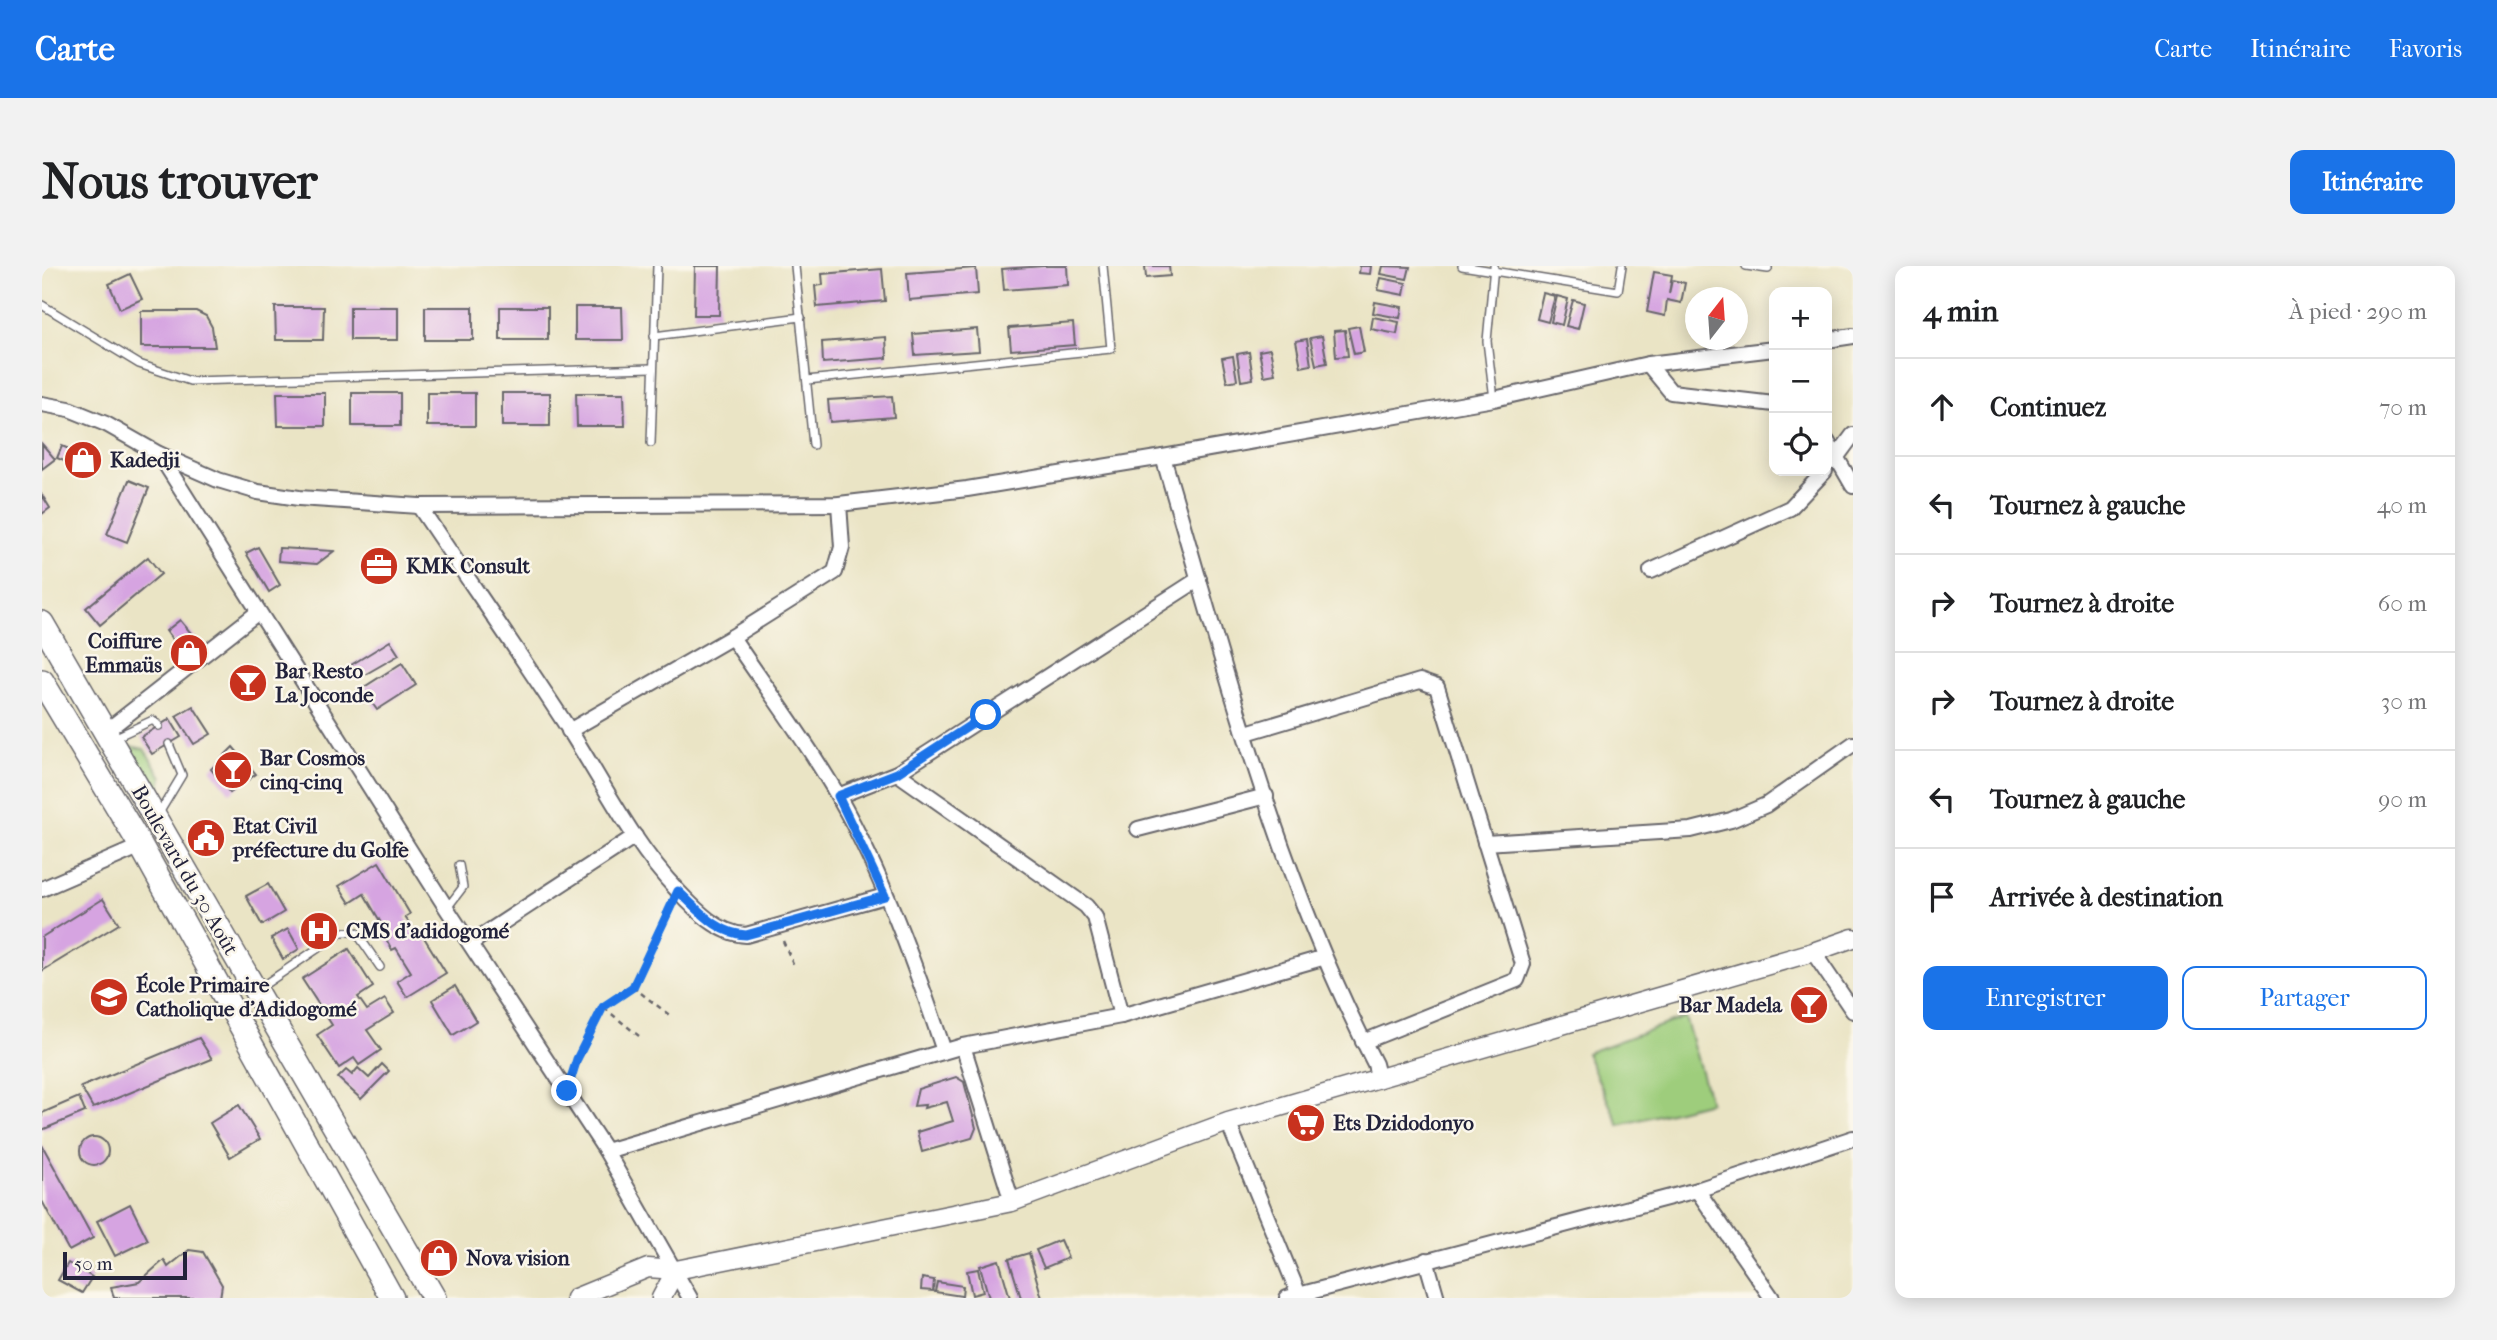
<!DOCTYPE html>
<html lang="fr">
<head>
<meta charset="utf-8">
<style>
  :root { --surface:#fff; --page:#f2f2f2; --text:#202124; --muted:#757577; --line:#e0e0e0; --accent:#1a73e8 }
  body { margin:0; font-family:"IM FELL French Canon",serif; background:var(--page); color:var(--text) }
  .controls { position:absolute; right:21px; top:21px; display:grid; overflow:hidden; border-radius:14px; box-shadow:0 4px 18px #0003 }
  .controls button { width:63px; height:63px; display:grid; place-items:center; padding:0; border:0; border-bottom:2px solid var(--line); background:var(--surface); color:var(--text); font:35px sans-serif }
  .compass { position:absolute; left:1643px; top:21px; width:63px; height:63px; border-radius:50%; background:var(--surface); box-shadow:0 4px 18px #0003; rotate:17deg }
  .scale { position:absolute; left:21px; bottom:18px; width:124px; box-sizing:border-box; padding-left:7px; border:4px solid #22223b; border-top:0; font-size:19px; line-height:24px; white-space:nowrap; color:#22223b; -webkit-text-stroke:5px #fbf7ec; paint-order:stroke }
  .stop { position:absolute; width:21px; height:21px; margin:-16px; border:5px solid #1a73e8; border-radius:50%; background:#fff }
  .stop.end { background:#1a73e8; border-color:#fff; box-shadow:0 2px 7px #0008 }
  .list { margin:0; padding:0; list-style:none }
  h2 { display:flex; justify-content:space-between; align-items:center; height:91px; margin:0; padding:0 28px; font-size:30px }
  h2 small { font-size:23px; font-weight:400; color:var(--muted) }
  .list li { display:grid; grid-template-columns:46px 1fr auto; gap:21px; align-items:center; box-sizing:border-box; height:98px; padding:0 28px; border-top:2px solid var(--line) }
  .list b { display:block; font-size:26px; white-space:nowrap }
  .list em { font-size:23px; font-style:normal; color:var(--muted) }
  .actions { display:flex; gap:14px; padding:21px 28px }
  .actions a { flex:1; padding:16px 0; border:2px solid var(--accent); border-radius:14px; text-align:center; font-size:24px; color:var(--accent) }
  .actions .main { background:var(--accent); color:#fff }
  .icon { flex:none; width:38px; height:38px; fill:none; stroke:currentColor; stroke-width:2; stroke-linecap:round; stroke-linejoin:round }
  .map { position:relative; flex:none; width:1811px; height:1032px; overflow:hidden; border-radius:14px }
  header { display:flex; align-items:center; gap:42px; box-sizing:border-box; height:98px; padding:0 35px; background:var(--accent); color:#fff }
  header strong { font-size:33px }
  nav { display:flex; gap:38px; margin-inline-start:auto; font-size:24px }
  .intro { display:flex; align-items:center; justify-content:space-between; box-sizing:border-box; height:168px; padding:0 42px }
  h1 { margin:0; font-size:49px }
  .button { padding:18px 32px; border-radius:14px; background:var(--accent); color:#fff; font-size:24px; font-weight:700 }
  main { display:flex; gap:42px; padding:0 42px }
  aside { flex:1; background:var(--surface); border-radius:14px; box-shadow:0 4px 18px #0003 }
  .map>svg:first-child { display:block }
  .green { fill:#9ecd7c; stroke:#60785c; stroke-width:2 }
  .building { fill:#d6a4e1 }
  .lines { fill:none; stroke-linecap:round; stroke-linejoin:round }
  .service-casing { stroke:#68666b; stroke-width:10 }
  .minor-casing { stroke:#68666b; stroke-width:18 }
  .tertiary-casing { stroke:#68666b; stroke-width:21 }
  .trunk-casing { stroke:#68666b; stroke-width:26 }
  .path { stroke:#68666b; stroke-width:2.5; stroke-dasharray:5 5; stroke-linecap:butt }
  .service { stroke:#fff; stroke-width:7 }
  .minor { stroke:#fff; stroke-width:14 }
  .tertiary { stroke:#fff; stroke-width:18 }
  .trunk { stroke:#fff; stroke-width:23 }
  .route { stroke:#1a73e8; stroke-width:9 }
  .labels { text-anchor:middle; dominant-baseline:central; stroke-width:5; stroke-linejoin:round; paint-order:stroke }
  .poi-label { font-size:21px; font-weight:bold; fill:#22223b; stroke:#fbf7ec; text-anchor:start }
  .street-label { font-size:21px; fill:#22223b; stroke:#fbf7ec }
</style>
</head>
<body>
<header>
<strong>Carte</strong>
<nav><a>Carte</a><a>Itinéraire</a><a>Favoris</a></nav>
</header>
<div class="intro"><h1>Nous trouver</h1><a class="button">Itinéraire</a></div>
<main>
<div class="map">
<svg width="1811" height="1032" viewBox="0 0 1811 1032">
  <rect width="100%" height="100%" fill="#fbf7ec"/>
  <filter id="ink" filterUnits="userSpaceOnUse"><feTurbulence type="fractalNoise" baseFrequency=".0143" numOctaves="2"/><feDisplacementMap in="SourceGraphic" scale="14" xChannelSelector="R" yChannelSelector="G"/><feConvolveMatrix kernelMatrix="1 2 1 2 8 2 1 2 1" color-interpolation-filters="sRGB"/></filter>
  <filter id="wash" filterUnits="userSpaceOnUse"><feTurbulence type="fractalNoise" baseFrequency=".00686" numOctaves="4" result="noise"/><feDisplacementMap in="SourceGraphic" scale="28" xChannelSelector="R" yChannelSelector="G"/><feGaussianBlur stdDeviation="1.57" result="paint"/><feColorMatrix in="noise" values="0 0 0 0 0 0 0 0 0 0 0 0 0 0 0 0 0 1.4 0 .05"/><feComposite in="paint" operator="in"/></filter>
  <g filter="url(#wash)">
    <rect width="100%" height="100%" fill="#eae4c5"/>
    <g class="green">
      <path d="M 83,479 L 102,483 L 120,511 L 116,532 L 113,532 Z"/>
      <path d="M 1643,751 L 1668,836 L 1577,859 L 1544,787 Z"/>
    </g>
    <g id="blocks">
      <g class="building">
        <path d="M 653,0 L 678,0 L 677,49 L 652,49 Z"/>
        <path d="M 1002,0 L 1025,0 L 1026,19 L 962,24 L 960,3 Z"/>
        <path d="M 1103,0 L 1127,0 L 1128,10 L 1104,12 Z"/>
        <path d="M 1318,0 L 1329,0 L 1328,8 L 1317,7 Z"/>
        <path d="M 1341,0 L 1368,1 L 1365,13 L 1339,8 Z"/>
        <path d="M 934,2 L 936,28 L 867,34 L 865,7 Z"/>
        <path d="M 840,3 L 843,35 L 775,41 L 773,20 L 781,19 L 780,8 Z"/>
        <path d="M 1612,6 L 1630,9 L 1627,28 L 1630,14 L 1643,17 L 1639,37 L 1625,34 L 1623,50 L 1605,46 Z"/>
        <path d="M 88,8 L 100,33 L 78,43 L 67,18 Z"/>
        <path d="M 1339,12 L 1364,17 L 1362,29 L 1336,24 Z"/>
        <path d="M 1501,27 L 1513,30 L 1506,56 L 1495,53 Z"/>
        <path d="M 1515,30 L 1526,33 L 1520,59 L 1509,56 Z"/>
        <path d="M 1531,34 L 1542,37 L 1536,63 L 1524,60 Z"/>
        <path d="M 1333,36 L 1360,41 L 1358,52 L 1331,47 Z"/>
        <path d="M 233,41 L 282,41 L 281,74 L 234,74 Z"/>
        <rect x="308" y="41" width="48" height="33"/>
        <rect x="383" y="41" width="48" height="33"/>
        <rect x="458" y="41" width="48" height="33"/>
        <path d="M 533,41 L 580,41 L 581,74 L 533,74 Z"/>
        <path d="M 99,45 L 154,45 L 164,50 L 170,61 L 173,81 L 99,81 Z"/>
        <path d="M 1331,51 L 1357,56 L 1355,68 L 1329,63 Z"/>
        <path d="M 1031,57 L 1033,79 L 969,84 L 967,62 Z"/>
        <path d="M 1317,60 L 1322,86 L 1312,88 L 1306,62 Z"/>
        <path d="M 935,63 L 937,85 L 873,89 L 871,68 Z"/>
        <path d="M 1303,64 L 1306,90 L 1294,91 L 1292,65 Z"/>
        <path d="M 1280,70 L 1285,97 L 1274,99 L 1268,72 Z"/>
        <path d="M 844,71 L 845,92 L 781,97 L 780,76 Z"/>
        <path d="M 1265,73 L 1269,99 L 1259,101 L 1254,75 Z"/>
        <path d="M 1228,83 L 1233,108 L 1222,110 L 1217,85 Z"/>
        <path d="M 1207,86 L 1211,113 L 1199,115 L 1195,88 Z"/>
        <path d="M 1191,90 L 1195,114 L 1185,116 L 1180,92 Z"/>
        <path d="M 235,127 L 283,127 L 283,160 L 236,160 Z"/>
        <rect x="310" y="127" width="48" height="33"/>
        <rect x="385" y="127" width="48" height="33"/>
        <rect x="460" y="127" width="48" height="33"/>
        <path d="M 534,127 L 582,127 L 583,160 L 535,160 Z"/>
        <path d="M 850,130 L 852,151 L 788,156 L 786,134 Z"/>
        <path d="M 0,178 L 13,193 L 0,203 Z"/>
        <path d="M 20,180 L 52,194 L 47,206 L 15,192 Z"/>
        <path d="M 87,214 L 107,222 L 85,276 L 65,268 Z"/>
        <path d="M 0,229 L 8,242 L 0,248 Z"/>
        <path d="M 216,281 L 238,319 L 227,326 L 204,287 Z"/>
        <path d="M 237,282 L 292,285 L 275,298 L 236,295 Z"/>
        <path d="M 106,291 L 119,308 L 58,359 L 44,342 Z"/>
        <path d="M 138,354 L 154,373 L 139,385 L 124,365 Z"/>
        <path d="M 348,375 L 357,389 L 317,412 L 309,399 Z"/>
        <path d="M 360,397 L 374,419 L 335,444 L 328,434 L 324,436 L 316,425 Z"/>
        <path d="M 151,440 L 169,468 L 152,478 L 134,450 Z"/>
        <path d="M 128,453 L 139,471 L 110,488 L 99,471 Z"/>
        <path d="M 191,481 L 214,508 L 188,527 L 169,503 Z"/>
        <path d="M 337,596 L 368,648 L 363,651 L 374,667 L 378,665 L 404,707 L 365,731 L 355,715 L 369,706 L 354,682 L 350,684 L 344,673 L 348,672 L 322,628 L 308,637 L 297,620 Z"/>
        <path d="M 226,618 L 242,646 L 220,659 L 204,630 Z"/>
        <path d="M 61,633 L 77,658 L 0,705 L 0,671 Z"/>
        <path d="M 246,663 L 257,683 L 241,693 L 229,672 Z"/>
        <path d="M 307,683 L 331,721 L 316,731 L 325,744 L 343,733 L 352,747 L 325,764 L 339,784 L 317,799 L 312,792 L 297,802 L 275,769 L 290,759 L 260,713 Z"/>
        <path d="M 413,720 L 434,755 L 411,769 L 390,734 Z"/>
        <path d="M 157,772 L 170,793 L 51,842 L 39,821 Z"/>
        <path d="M 340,798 L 347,805 L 319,833 L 296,812 L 304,804 L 310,809 L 316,802 L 327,812 Z"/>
        <path d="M 914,811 L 922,816 L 931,850 L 934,862 L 930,872 L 880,886 L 875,866 L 911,855 L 905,836 L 882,842 L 883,839 L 872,840 L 876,823 Z"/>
        <path d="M 37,831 L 43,846 L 0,864 L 0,847 Z"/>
        <path d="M 197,839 L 218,873 L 188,891 L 168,857 Z"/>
        <circle cx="52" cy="885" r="14"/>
        <path d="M 0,879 L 51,972 L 27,985 L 0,935 Z"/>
        <path d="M 88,938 L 106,974 L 73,990 L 55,955 Z"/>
        <path d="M 1018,974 L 1026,992 L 1002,1002 L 994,984 Z"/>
        <path d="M 147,984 L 161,986 L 180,1019 L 178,1032 L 72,1032 L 69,1021 L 97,1016 L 122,994 L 126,1001 Z"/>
        <path d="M 987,987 L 1000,1032 L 979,1032 L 967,993 Z"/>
        <path d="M 957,994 L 968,1032 L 947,1032 L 938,1000 Z"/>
        <path d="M 26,997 L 50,1011 L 40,1027 L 16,1014 Z"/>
        <path d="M 936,1003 L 941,1026 L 930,1029 L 925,1005 Z"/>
        <path d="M 880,1012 L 892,1014 L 891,1025 L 879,1024 Z"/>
        <path d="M 895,1016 L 921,1020 L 920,1030 L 893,1026 Z"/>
      </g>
    </g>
  </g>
  <g filter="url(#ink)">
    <use href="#blocks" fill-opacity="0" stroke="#68666b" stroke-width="2"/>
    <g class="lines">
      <g class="service-casing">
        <g id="service">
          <path d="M 753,0 L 771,179"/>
          <path d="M 1420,0 L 1576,25 L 1580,0"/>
          <path d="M 1704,0 L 1726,3 L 1726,0"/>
          <path d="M 0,39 L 97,98 L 148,115 L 611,102"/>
          <path d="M 612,70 L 759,51"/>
          <path d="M 765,114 L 1069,83 L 1061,0"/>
          <path d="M 1452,133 L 1445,75 L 1452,0"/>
          <path d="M 609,177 L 615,0"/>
          <path d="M 72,472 L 111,454 L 117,460"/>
          <path d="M 116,549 L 140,509 L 127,478"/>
          <path d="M 405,642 L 421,621 L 417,599"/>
          <path d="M 216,723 L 300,666 L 314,666 L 338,701"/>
        </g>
      </g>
      <g class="minor-casing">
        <g id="minor">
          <path d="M 1785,74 L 1811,70"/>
          <path d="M 1606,98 L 1629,126 L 1732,138"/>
          <path d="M 0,138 L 27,143 L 64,158 L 117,188 L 176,214 L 216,226 L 257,232 L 377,240 L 797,238 L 925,223 L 1121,191 L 1452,133 L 1606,98 L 1732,83"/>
          <path d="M 1785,175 L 1811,220"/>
          <path d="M 117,188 L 405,643 L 564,885 L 648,1032"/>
          <path d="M 1121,191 C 1182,396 1234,608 1333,798 L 1337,814"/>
          <path d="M 1791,196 L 1811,169"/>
          <path d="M 377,240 C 427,315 479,389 528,465 C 562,518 591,578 635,624 C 653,643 676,668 704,669 L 843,630"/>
          <path d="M 1609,305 L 1748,242 L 1783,205"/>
          <path d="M 690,371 C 725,424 765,475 796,530 C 841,609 873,699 902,785"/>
          <path d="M 527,465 L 690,371 L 793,306 L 800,281 L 797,238"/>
          <path d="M 63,466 L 215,347"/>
          <path d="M 1204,467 L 1378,415 L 1395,421 L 1481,698 L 1475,714 L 1321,776"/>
          <path d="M 855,507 L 1157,313"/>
          <path d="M 796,530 L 855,507 L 1044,640 L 1053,651 L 1079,750"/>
          <path d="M 1096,563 L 1224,530"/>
          <path d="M 1443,577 L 1649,564 L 1689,554 L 1724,539 L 1811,478"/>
          <path d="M 0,623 L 99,580"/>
          <path d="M 429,677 L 593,570"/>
          <path d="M 1771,686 L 1811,745"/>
          <path d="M 921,780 L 970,936"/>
          <path d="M 1186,856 L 1257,1029"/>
          <path d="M 564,885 L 921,780 L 1079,750 L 1280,692"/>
          <path d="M 1655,924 L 1730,1032"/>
          <path d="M 1384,994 L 1395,1032"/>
          <path d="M 1245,1032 L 1655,924 L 1811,872"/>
        </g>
      </g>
      <g class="tertiary-casing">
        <g id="tertiary">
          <path d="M 533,1032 L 606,1002 L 634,1004 L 970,936 L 1186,856 L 1771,686 L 1811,672"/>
          <path d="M 619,1032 L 634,1004"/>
        </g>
      </g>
      <g class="trunk-casing">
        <g id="trunk">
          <path d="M 0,357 L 392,1032"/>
          <path d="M 0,415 L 99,580 L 350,1032"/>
        </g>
      </g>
      <g class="path">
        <path d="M 741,675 L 753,702"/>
        <path d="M 591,721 L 630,751"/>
        <path d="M 597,770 L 561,741 L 591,721 L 629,639"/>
        <path d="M 531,808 L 561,741"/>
      </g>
      <use href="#service" class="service"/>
      <use href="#minor" class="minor"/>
      <use href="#tertiary" class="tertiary"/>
      <use href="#trunk" class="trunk"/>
    </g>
  </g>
  <g class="lines" filter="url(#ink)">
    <path class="route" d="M 525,825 L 535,793 L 561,741 L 591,721 L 636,625 C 656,643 675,668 704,669 L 843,630 L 796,530 L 855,507 L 944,449"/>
  </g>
  <defs>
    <g id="shop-disc" transform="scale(2.0125)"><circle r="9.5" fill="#c8321e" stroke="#fbf7ec"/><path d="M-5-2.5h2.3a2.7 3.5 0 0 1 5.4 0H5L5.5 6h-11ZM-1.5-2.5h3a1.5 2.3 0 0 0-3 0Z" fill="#fff"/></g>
    <g id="office-disc" transform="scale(2.0125)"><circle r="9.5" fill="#c8321e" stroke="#fbf7ec"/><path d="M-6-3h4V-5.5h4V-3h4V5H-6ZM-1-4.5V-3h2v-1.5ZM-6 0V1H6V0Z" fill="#fff"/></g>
    <g id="bar-disc" transform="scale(2.0125)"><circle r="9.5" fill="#c8321e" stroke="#fbf7ec"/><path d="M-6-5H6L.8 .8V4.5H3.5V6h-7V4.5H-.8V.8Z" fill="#fff"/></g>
    <g id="civic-disc" transform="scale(2.0125)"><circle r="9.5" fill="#c8321e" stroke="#fbf7ec"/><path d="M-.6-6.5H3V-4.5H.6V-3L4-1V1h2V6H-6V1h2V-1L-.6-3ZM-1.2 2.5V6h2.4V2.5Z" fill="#fff"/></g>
    <g id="hospital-disc" transform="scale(2.0125)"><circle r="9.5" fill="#c8321e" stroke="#fbf7ec"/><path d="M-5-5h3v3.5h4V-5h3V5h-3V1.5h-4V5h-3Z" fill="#fff"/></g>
    <g id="school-disc" transform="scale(2.0125)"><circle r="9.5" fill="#c8321e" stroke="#fbf7ec"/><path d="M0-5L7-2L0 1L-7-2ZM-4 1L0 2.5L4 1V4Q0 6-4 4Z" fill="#fff"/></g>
    <g id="supermarket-disc" transform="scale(2.0125)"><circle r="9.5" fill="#c8321e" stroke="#fbf7ec"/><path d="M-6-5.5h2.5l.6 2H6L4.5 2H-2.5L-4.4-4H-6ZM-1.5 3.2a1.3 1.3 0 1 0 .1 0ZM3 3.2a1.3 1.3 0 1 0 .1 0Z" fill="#fff"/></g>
  </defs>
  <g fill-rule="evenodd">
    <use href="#shop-disc" x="41" y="194"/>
    <use href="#office-disc" x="337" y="300"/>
    <use href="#shop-disc" x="147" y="387"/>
    <use href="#bar-disc" x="206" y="417"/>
    <use href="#bar-disc" x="191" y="504"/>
    <use href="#civic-disc" x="164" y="572"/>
    <use href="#hospital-disc" x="277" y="665"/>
    <use href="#school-disc" x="67" y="731"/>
    <use href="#bar-disc" x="1767" y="739"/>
    <use href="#supermarket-disc" x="1264" y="857"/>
    <use href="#shop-disc" x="397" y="992"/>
  </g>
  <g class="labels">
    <g class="poi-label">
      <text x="68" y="194">Kadedji</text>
      <text x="364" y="300">KMK Consult</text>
      <text x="120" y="375" text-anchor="end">Coiffure<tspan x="120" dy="24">Emmaüs</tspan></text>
      <text x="233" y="405">Bar Resto<tspan x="233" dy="24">La Joconde</tspan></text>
      <text x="218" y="492">Bar Cosmos<tspan x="218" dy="24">cinq-cinq</tspan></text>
      <text x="191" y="560">Etat Civil<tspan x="191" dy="24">préfecture du Golfe</tspan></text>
      <text x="304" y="665">CMS d'adidogomé</text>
      <text x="94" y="719">École Primaire<tspan x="94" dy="24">Catholique d'Adidogomé</tspan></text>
      <text x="1740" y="739" text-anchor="end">Bar Madela</text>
      <text x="1291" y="857">Ets Dzidodonyo</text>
      <text x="424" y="992">Nova vision</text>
    </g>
    <g class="street-label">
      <text transform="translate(143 604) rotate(60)">Boulevard du 30 Août</text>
    </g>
  </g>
</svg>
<div class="controls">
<button>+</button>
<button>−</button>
<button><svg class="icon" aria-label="locate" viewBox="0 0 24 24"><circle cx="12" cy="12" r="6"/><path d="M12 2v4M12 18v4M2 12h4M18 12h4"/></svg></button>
</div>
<svg class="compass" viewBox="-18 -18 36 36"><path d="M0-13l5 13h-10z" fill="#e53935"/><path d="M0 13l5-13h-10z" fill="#757577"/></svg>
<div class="scale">50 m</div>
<div class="stop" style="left:944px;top:449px"></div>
<div class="stop end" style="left:525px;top:825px"></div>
</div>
<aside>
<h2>4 min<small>À pied · 290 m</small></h2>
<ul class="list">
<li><svg class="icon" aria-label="ahead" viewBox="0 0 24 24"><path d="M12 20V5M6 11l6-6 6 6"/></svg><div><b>Continuez</b></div><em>70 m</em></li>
<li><svg class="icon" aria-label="left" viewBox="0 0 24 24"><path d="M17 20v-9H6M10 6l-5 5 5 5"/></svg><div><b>Tournez à gauche</b></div><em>40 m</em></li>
<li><svg class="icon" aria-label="right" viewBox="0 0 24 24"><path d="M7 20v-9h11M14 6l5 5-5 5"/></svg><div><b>Tournez à droite</b></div><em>60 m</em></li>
<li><svg class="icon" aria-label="right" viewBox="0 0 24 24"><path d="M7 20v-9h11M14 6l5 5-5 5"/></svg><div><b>Tournez à droite</b></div><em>30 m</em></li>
<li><svg class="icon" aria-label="left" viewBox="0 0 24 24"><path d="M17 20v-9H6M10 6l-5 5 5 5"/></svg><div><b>Tournez à gauche</b></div><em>90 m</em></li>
<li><svg class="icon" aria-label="arrive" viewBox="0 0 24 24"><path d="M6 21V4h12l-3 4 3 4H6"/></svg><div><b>Arrivée à destination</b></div></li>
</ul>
<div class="actions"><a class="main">Enregistrer</a><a>Partager</a></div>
</aside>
</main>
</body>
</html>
